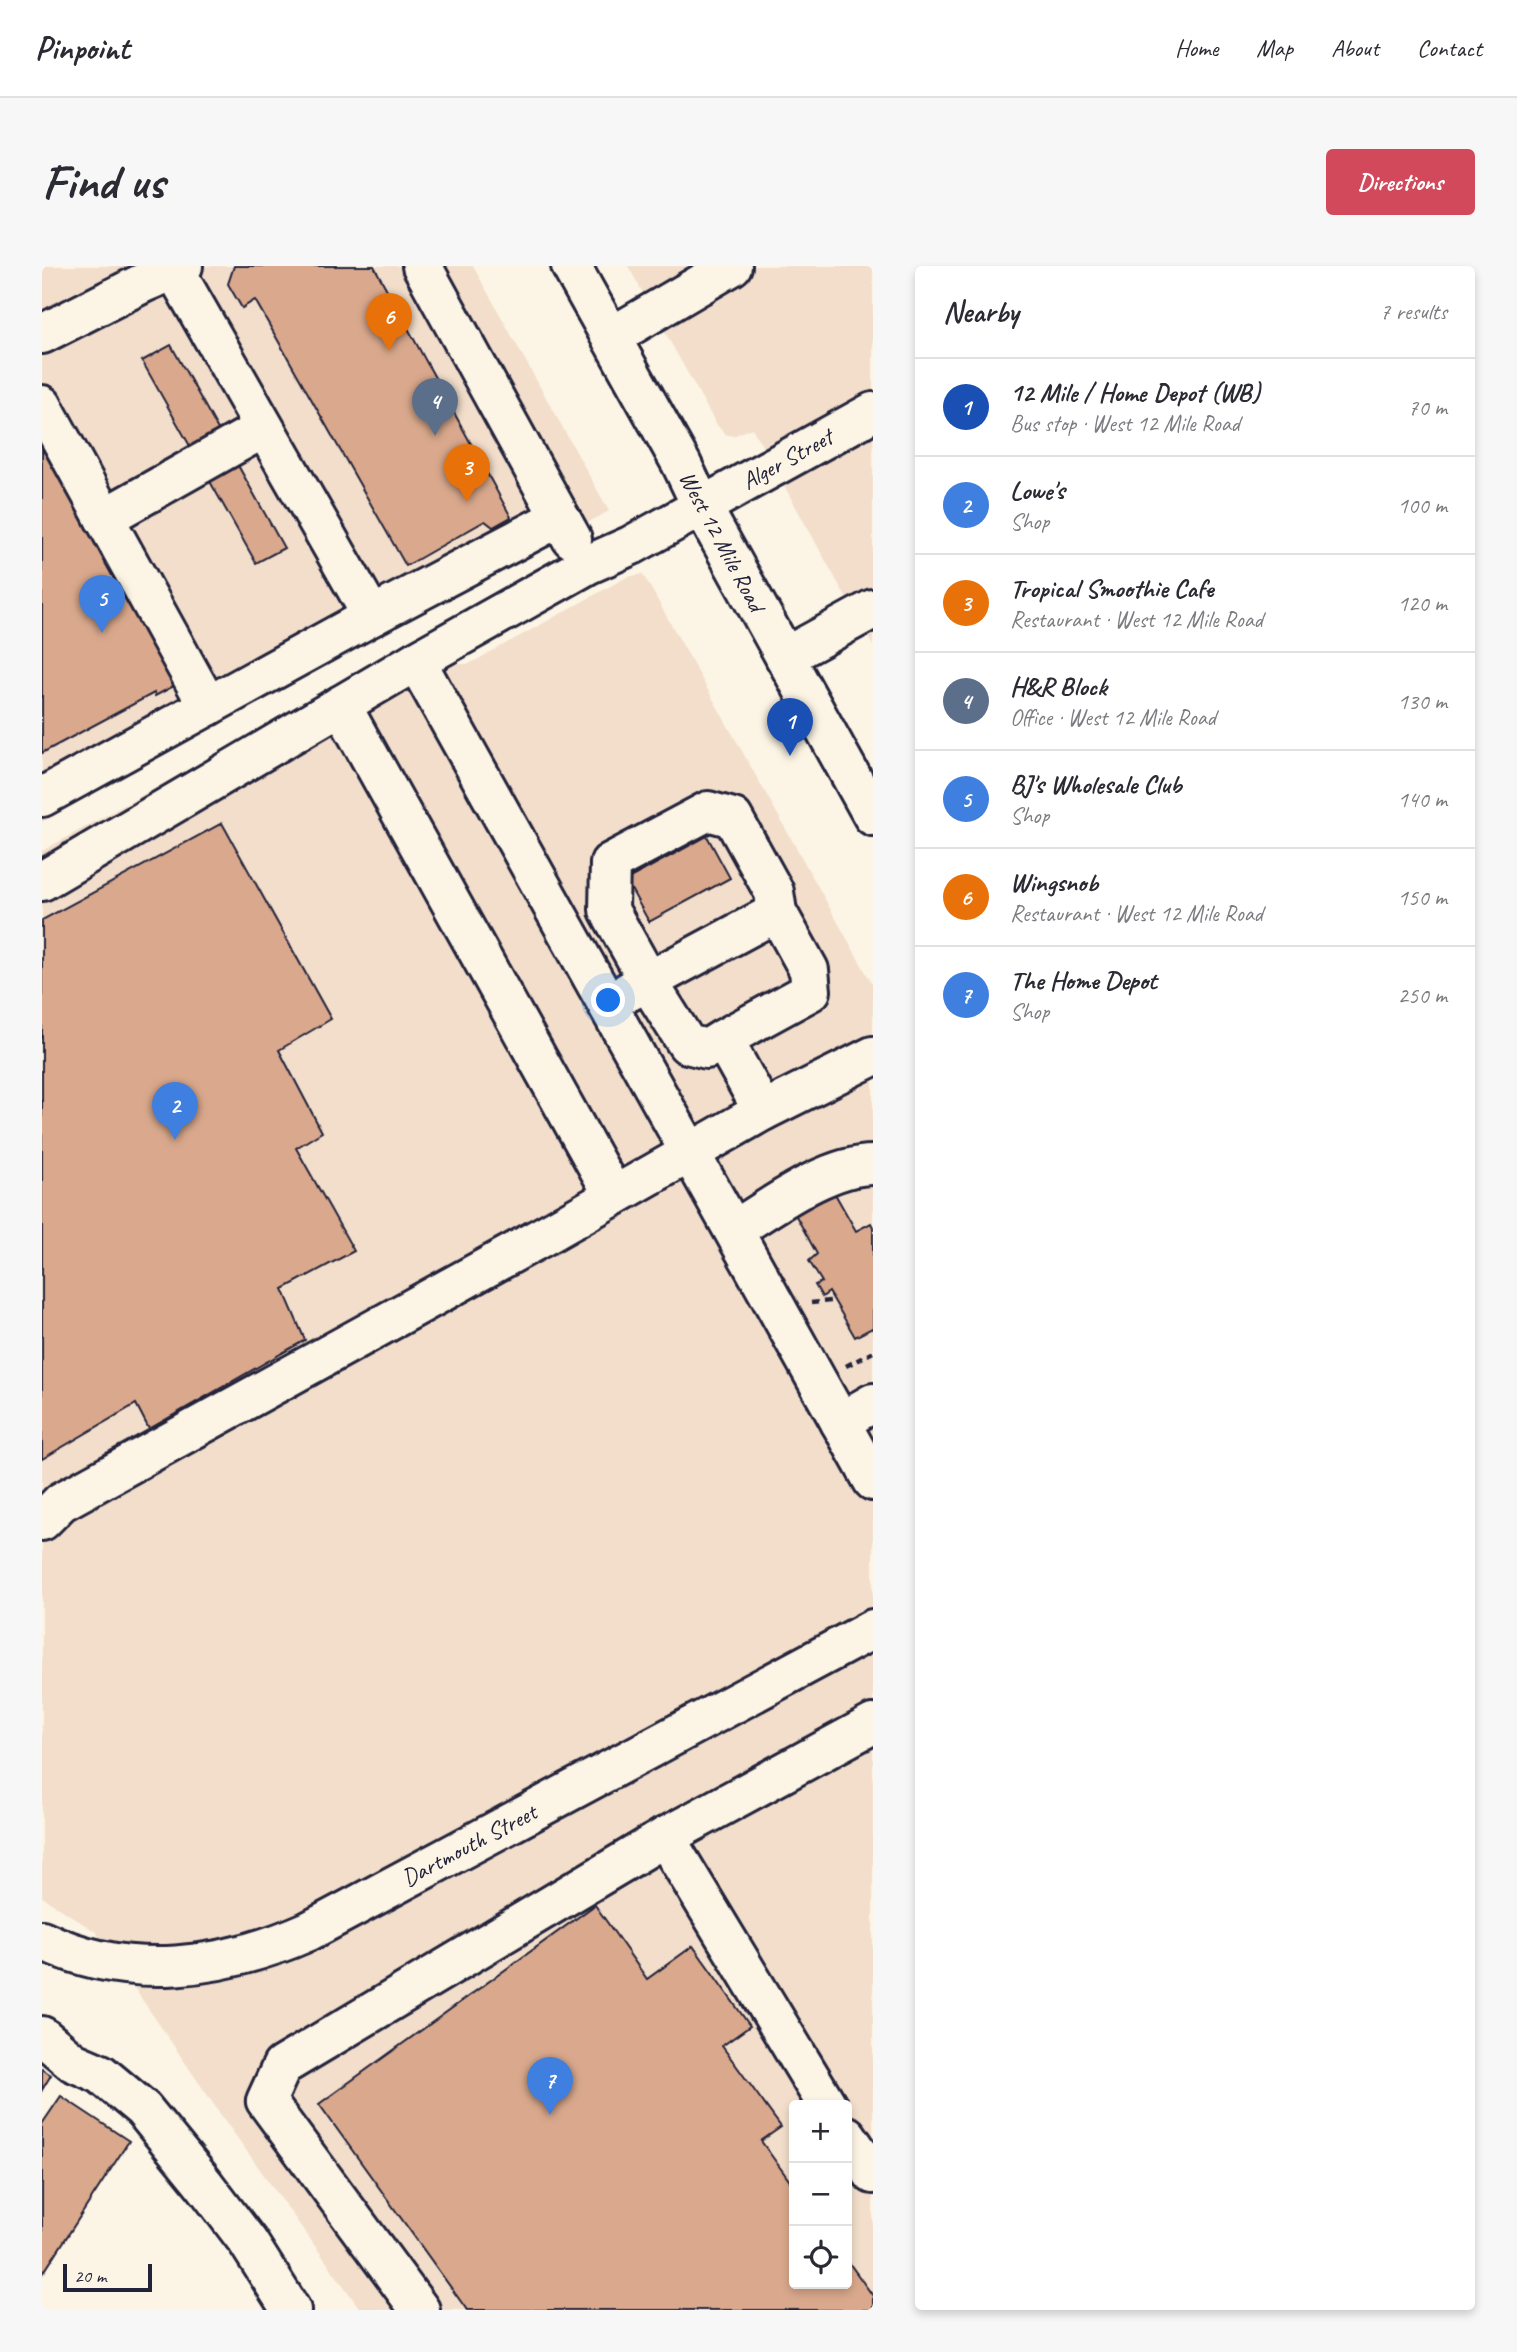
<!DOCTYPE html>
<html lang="en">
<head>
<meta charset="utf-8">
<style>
  :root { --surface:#fff; --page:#f7f7f7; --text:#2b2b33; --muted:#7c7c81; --line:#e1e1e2; --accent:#d1495b }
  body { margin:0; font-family:Caveat,sans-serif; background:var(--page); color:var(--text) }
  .controls { position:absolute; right:21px; bottom:21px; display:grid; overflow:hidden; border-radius:7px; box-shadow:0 4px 10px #0003 }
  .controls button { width:63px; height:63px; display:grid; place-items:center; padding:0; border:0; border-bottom:2px solid var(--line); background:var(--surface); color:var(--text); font:35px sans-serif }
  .scale { position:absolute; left:21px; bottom:18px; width:89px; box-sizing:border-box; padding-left:7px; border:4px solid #22223b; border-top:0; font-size:19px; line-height:24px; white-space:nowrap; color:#22223b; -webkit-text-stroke:5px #fcf5e5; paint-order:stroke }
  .you { position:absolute; left:567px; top:735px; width:24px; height:24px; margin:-18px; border:5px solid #fff; border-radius:50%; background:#1a73e8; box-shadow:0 0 0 10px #1a73e833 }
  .badge { display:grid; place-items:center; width:46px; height:46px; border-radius:50%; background:var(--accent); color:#fff; font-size:23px; font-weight:700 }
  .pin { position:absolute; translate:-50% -58px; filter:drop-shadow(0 2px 4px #0008) }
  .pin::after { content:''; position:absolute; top:37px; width:24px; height:21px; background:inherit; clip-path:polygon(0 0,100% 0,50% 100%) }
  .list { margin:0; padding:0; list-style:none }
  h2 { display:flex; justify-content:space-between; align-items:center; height:91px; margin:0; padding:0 28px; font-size:30px }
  h2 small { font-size:23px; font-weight:400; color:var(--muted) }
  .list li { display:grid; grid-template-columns:46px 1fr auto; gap:21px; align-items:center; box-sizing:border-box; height:98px; padding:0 28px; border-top:2px solid var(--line) }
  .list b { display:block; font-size:26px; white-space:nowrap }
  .list p { margin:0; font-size:23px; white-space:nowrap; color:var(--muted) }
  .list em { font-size:23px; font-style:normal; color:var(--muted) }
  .icon { flex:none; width:38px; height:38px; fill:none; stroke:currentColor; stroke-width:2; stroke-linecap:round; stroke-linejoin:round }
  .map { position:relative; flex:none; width:831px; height:2044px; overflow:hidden; border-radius:7px }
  header { display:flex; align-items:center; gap:42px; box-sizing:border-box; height:98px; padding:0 35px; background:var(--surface); border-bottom:2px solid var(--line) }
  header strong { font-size:33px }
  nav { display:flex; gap:38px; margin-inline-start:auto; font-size:24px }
  .intro { display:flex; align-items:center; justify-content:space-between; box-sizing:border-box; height:168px; padding:0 42px }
  h1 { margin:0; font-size:49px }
  .button { padding:18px 32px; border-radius:7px; background:var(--accent); color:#fff; font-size:24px; font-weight:700 }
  main { display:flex; gap:42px; padding:0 42px }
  aside { flex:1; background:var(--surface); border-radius:7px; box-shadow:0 4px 10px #0003 }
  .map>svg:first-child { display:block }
  .built { fill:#f2decb; fill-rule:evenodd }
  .building { fill:#daa98d; stroke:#22223b; stroke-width:2 }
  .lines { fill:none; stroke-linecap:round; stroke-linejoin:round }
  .minor-casing { stroke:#22223b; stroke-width:44 }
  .major-casing { stroke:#22223b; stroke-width:44 }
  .path { stroke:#22223b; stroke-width:4.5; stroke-dasharray:7 5; stroke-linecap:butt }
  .minor { stroke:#fcf5e5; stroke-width:38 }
  .major { stroke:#fcf5e5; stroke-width:38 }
  .labels { text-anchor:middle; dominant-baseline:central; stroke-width:5; stroke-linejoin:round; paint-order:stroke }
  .street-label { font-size:24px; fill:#22223b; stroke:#fcf5e5 }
</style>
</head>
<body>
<header>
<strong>Pinpoint</strong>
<nav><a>Home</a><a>Map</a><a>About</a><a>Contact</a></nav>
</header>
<div class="intro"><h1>Find us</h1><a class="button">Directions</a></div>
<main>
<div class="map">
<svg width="831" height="2044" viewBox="0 0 831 2044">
  <rect width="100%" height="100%" fill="#fcf5e5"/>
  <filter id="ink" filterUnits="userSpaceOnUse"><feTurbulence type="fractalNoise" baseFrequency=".0143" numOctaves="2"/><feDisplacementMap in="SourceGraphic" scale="14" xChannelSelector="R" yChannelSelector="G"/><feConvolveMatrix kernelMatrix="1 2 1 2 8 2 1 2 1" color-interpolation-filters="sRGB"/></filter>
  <g filter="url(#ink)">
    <g class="built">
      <path d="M 0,0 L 431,0 L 567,245 L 0,556 Z"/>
      <path d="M 586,0 L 831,0 L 831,380 L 710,162 L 691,170 L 683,168 L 674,158 Z"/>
      <path d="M 601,308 L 831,719 L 831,2044 L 319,2044 L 181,1852 L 54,1666 L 0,1631 L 0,585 L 248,447 L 326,397 L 427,398 L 585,311 ZM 752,1839 L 805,1839 L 805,2018 L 752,2018 Z"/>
    </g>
    <g class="building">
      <path d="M 192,0 L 332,0 L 469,251 L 451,261 L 443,255 L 364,300 L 213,34 L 200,42 L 186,18 Z"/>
      <path d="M 129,79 L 242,282 L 214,297 L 100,95 Z"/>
      <path d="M 0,169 L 145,413 L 113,430 L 112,427 L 0,487 Z"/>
      <path d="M 180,557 L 289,753 L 237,784 L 280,866 L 254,882 L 312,985 L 241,1023 L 263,1074 L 107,1163 L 94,1138 L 0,1193 L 0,654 Z"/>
      <path d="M 665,570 L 688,612 L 607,656 L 584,614 Z"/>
      <path d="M 788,919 L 814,965 L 829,957 L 831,961 L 831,1064 L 830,1062 L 813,1071 L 787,1026 L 780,1031 L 773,1019 L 780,1016 L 767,995 L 775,988 L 749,941 Z"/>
      <path d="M 553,1639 L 605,1713 L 651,1680 L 708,1760 L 680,1780 L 739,1861 L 719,1875 L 752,1921 L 752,2018 L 805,2018 L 805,1994 L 831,2030 L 831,2044 L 425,2044 L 277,1838 Z"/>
      <path d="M 0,1803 L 9,1809 L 0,1824 Z"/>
      <path d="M 19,1830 L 87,1875 L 0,2009 L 0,1858 Z"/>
    </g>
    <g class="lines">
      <g class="minor-casing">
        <g id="minor">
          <path d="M 380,0 L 530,273"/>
          <path d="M 133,5 L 330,350"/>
          <path d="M 0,68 L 101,17 L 141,0"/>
          <path d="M 569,71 L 690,0"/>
          <path d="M 0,139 L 166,440"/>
          <path d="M 62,252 L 222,162"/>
          <path d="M 743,391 L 831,343"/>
          <path d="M 374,395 L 831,1215"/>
          <path d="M 299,439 L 572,930"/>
          <path d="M 0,531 L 330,350 L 518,251"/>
          <path d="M 0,615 L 374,395 L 545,299 L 590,279 L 831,146"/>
          <path d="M 586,726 L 735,646"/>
          <path d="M 681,773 L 665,783 L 645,778 L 616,732 L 567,644 L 568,597 L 666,545 L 691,552 L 732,626 L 735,646 L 767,704 L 769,725 L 681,773 L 721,845"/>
          <path d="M 692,964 C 731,940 785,899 831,899"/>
          <path d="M 798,1156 L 831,1137"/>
          <path d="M 0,1255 L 19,1236 L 507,967 L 721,845 L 831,790"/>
          <path d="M 623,1571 L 785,1839"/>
          <path d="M 0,1674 C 87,1716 181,1703 267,1665 L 831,1363"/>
          <path d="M 0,1770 L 31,1796 L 59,1808 L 101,1843 L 162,1918 L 206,1976 L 249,2044"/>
          <path d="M 805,1870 L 831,1908"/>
          <path d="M 378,2044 L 224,1835 L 240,1800 L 623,1571 L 831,1458"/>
        </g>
      </g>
      <g class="major-casing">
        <path id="major" d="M 529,0 L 639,197 L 659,239 L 831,550"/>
      </g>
      <g class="path">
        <path d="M 769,1037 L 789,1035"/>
        <path d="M 804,1100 L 831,1086"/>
      </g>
      <use href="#minor" class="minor"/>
      <use href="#major" class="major"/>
    </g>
  </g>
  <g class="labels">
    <g class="street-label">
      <text transform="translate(745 193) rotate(-29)">Alger Street</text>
      <text transform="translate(680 275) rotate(62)">West 12 Mile Road</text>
      <text transform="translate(427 1579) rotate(-28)">Dartmouth Street</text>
    </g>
  </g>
</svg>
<div class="controls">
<button>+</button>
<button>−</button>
<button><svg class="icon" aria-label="locate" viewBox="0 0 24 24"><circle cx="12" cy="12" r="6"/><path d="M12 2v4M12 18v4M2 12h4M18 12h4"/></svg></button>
</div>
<div class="scale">20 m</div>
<div class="you"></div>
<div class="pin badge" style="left:748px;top:490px;background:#1a4fb4">1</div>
<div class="pin badge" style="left:133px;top:874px;background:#3f7fe0">2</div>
<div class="pin badge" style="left:425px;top:236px;background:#e8710a">3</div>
<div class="pin badge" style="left:393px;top:170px;background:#5c6f8a">4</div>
<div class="pin badge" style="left:60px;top:367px;background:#3f7fe0">5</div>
<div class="pin badge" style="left:347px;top:85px;background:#e8710a">6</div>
<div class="pin badge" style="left:508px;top:1849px;background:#3f7fe0">7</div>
</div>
<aside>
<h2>Nearby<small>7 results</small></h2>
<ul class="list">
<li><span class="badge" style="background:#1a4fb4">1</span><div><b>12 Mile / Home Depot (WB)</b><p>Bus stop · West 12 Mile Road</p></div><em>70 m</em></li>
<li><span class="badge" style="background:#3f7fe0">2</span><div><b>Lowe's</b><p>Shop</p></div><em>100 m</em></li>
<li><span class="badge" style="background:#e8710a">3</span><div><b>Tropical Smoothie Cafe</b><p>Restaurant · West 12 Mile Road</p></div><em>120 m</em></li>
<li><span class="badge" style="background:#5c6f8a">4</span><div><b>H&amp;R Block</b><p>Office · West 12 Mile Road</p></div><em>130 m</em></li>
<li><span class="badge" style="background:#3f7fe0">5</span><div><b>BJ's Wholesale Club</b><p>Shop</p></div><em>140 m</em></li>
<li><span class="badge" style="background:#e8710a">6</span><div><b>Wingsnob</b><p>Restaurant · West 12 Mile Road</p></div><em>150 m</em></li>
<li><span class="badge" style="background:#3f7fe0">7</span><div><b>The Home Depot</b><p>Shop</p></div><em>250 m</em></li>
</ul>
</aside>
</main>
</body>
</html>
